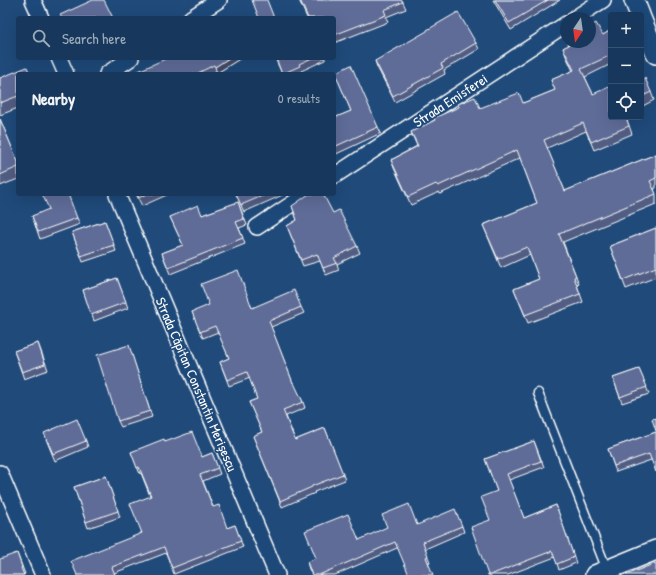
<!DOCTYPE html>
<html lang="en">
<head>
<meta charset="utf-8">
<style>
  :root { --surface:#17385c; --page:#203f62; --text:#f1f3f6; --muted:#9eacbb; --line:#365272 }
  body { margin:0; font-family:"Patrick Hand",sans-serif; background:var(--page); color:var(--text) }
  .controls { position:absolute; right:12px; top:12px; display:grid; overflow:hidden; border-radius:4px; box-shadow:0 4px 16px #0002 }
  .controls button { width:36px; height:36px; display:grid; place-items:center; padding:0; border:0; border-bottom:1px solid var(--line); background:var(--surface); color:var(--text); font:20px sans-serif }
  .compass { position:absolute; left:560px; top:12px; width:36px; height:36px; border-radius:50%; background:var(--surface); box-shadow:0 4px 16px #0002; rotate:193deg }
  .list { margin:0; padding:0; list-style:none }
  h2 { display:flex; justify-content:space-between; align-items:center; height:52px; margin:0; padding:0 16px; font-size:17px }
  h2 small { font-size:13px; font-weight:400; color:var(--muted) }
  .icon { flex:none; width:22px; height:22px; fill:none; stroke:currentColor; stroke-width:2; stroke-linecap:round; stroke-linejoin:round }
  .map { position:relative; flex:none; width:656px; height:575px; overflow:hidden }
  .search { position:absolute; background:var(--surface); box-shadow:0 4px 16px #0002; left:16px; top:16px; width:320px; height:44px; display:flex; align-items:center; gap:10px; box-sizing:border-box; padding:0 14px; border-radius:4px; color:var(--muted); font-size:15px }
  .panel { position:absolute; background:var(--surface); box-shadow:0 4px 16px #0002; left:16px; top:72px; width:320px; height:124px; border-radius:4px }
  .map>svg:first-child { display:block }
  .lines { fill:none; stroke-linecap:round; stroke-linejoin:round }
  .service-casing { stroke:#fff; stroke-width:11 }
  .minor-casing { stroke:#fff; stroke-width:18 }
  .tertiary-casing { stroke:#fff; stroke-width:22 }
  .service { stroke:#1f4a7a; stroke-width:8 }
  .minor { stroke:#1f4a7a; stroke-width:15 }
  .tertiary { stroke:#1f4a7a; stroke-width:19 }
  .wall { fill:#515d83; stroke:#fff }
  .shaded-wall { fill:#424c6a; stroke:#fff }
  .building { fill:#5e6c98; stroke:#fff }
  .labels { text-anchor:middle; dominant-baseline:central; stroke-width:3.5; stroke-linejoin:round; paint-order:stroke }
  .street-label { font-size:14px; fill:#fff; stroke:#1f4a7a }
</style>
</head>
<body>
<div class="map">
<svg width="656" height="575" viewBox="0 0 656 575">
  <rect width="100%" height="100%" fill="#1f4a7a"/>
  <filter id="ink" filterUnits="userSpaceOnUse"><feTurbulence type="fractalNoise" baseFrequency=".025" numOctaves="2"/><feDisplacementMap in="SourceGraphic" scale="8" xChannelSelector="R" yChannelSelector="G"/><feConvolveMatrix kernelMatrix="1 2 1 2 8 2 1 2 1" color-interpolation-filters="sRGB"/></filter>
  <g filter="url(#ink)">
    <g class="lines">
      <g class="service-casing">
        <path id="service" d="M 538,393 L 607,570"/>
      </g>
      <g class="minor-casing">
        <g id="minor">
          <path d="M 33,0 L 41,18"/>
          <path d="M 191,18 L 219,0"/>
          <path d="M 575,18 L 603,0"/>
          <path d="M 59,58 L 66,74"/>
          <path d="M 107,74 L 131,58"/>
          <path d="M 334,176 L 566,24"/>
          <path d="M 117,194 L 277,575"/>
          <path d="M 257,227 L 307,194"/>
          <path d="M 0,473 L 43,575"/>
        </g>
      </g>
      <g class="tertiary-casing">
        <g id="tertiary">
          <path d="M 634,0 L 640,15"/>
          <path d="M 641,18 L 656,54"/>
          <path d="M 595,575 L 656,550"/>
        </g>
      </g>
      <use href="#service" class="service"/>
      <use href="#minor" class="minor"/>
      <use href="#tertiary" class="tertiary"/>
    </g>
    <g class="wall">
      <path d="M 299,0 L 402,0 L 406,9 L 386,17 L 388,22 L 334,43 L 334,18 L 307,18 Z"/>
      <path d="M 493,0 L 560,0 L 511,30 Z"/>
      <path d="M 611,30 L 611,64 L 585,77 L 593,94 L 626,117 L 632,134 L 594,150 L 586,131 L 547,148 L 565,191 L 656,154 L 656,188 L 654,189 L 656,195 L 656,204 L 563,242 L 579,284 L 577,285 L 583,302 L 528,323 L 514,289 L 539,279 L 530,255 L 501,268 L 483,225 L 537,203 L 520,158 L 440,194 L 439,192 L 411,205 L 394,168 L 391,160 L 417,146 L 411,132 L 480,108 L 523,103 L 555,90 L 551,80 L 573,71 L 566,56 L 563,48 L 569,45 L 567,42 L 603,35 Z"/>
      <path d="M 476,43 L 479,49 L 444,70 L 445,74 L 395,102 L 377,67 L 375,61 Z"/>
      <path d="M 164,58 L 241,58 L 217,73 L 216,71 L 211,74 L 137,74 L 165,60 Z"/>
      <path d="M 275,58 L 325,58 L 325,60 L 301,71 L 302,73 L 300,74 L 282,74 Z"/>
      <path d="M 335,73 L 378,127 L 381,133 L 334,155 L 334,118 L 351,111 Z"/>
      <path d="M 18,74 L 18,108 L 0,115 L 0,78 Z"/>
      <path d="M 641,80 L 651,92 L 654,100 L 641,107 Z"/>
      <path d="M 0,119 L 18,162 L 18,179 L 0,186 Z"/>
      <path d="M 136,194 L 169,194 L 142,206 Z"/>
      <path d="M 236,194 L 285,194 L 244,212 Z"/>
      <path d="M 286,194 L 291,194 L 287,196 Z"/>
      <path d="M 238,202 L 247,225 L 239,228 L 245,244 L 170,274 L 162,253 L 183,245 L 170,217 L 202,215 Z"/>
      <path d="M 292,206 L 333,213 L 357,246 L 360,253 L 337,264 L 339,270 L 326,275 L 320,261 L 303,266 L 287,226 L 297,220 Z"/>
      <path d="M 32,216 L 77,218 L 80,224 L 40,239 Z"/>
      <path d="M 105,221 L 116,251 L 83,262 L 72,232 Z"/>
      <path d="M 656,228 L 656,277 L 626,289 L 610,246 Z"/>
      <path d="M 117,278 L 128,308 L 94,321 L 83,290 Z"/>
      <path d="M 301,307 L 304,313 L 271,327 L 293,383 L 303,402 L 305,408 L 286,416 L 295,440 L 325,428 L 345,480 L 314,492 L 315,493 L 282,507 L 253,436 L 262,432 L 249,402 L 257,399 L 250,378 L 229,386 L 220,362 L 229,358 L 218,332 L 203,338 L 192,312 L 252,308 Z"/>
      <path d="M 38,343 L 48,370 L 24,379 L 14,351 Z"/>
      <path d="M 131,352 L 152,417 L 121,427 L 118,421 Z"/>
      <path d="M 639,369 L 649,394 L 622,403 L 613,378 Z"/>
      <path d="M 656,432 L 651,460 L 616,472 L 608,449 Z"/>
      <path d="M 46,439 L 86,441 L 88,447 L 55,461 Z"/>
      <path d="M 534,441 L 544,467 L 509,480 L 524,518 L 556,505 L 576,563 L 559,570 L 555,557 L 508,575 L 488,575 L 490,520 L 497,491 L 485,459 Z"/>
      <path d="M 165,442 L 202,457 L 212,453 L 220,474 L 203,481 L 213,507 L 227,528 L 235,525 L 243,547 L 174,574 L 166,553 L 114,573 L 77,575 L 141,533 L 150,496 L 141,473 L 140,474 L 131,452 Z"/>
      <path d="M 106,476 L 120,517 L 88,528 L 74,487 Z"/>
      <path d="M 417,525 L 462,526 L 464,532 L 425,549 L 430,562 L 429,563 L 397,548 L 335,575 L 312,575 L 309,569 L 307,562 L 359,540 Z"/>
      <path d="M 17,553 L 25,574 L 24,575 L 0,575 Z"/>
    </g>
    <path class="shaded-wall" d="M 229,58 L 241,58 L 217,73 L 215,67 Z"/>
    <g class="building">
      <path d="M 93,0 L 104,0 L 113,18 L 62,18 L 60,15 Z"/>
      <path d="M 252,0 L 267,0 L 274,18 L 259,18 Z"/>
      <path d="M 300,0 L 402,0 L 403,2 L 384,10 L 386,15 L 334,35 L 334,18 L 308,18 Z"/>
      <path d="M 495,0 L 548,0 L 509,23 Z"/>
      <path d="M 458,12 L 476,43 L 441,64 L 443,68 L 393,96 L 375,61 L 427,31 L 427,30 Z"/>
      <path d="M 596,23 L 603,35 L 611,30 L 611,55 L 581,69 L 593,94 L 611,86 L 611,117 L 626,117 L 629,126 L 591,142 L 583,123 L 544,140 L 565,191 L 656,154 L 656,178 L 650,181 L 656,194 L 559,234 L 576,276 L 574,277 L 580,294 L 525,315 L 514,289 L 539,279 L 527,247 L 498,259 L 483,225 L 537,203 L 517,150 L 438,186 L 436,184 L 408,197 L 391,160 L 418,146 L 411,132 L 435,120 L 434,118 L 459,107 L 458,104 L 475,97 L 480,108 L 519,93 L 523,103 L 555,90 L 551,80 L 574,70 L 563,48 L 569,45 L 568,42 L 590,42 L 590,27 Z"/>
      <path d="M 165,58 L 229,58 L 215,67 L 214,65 L 196,74 L 137,74 L 136,72 L 165,59 Z"/>
      <path d="M 276,58 L 312,58 L 299,64 L 300,66 L 282,74 Z"/>
      <path d="M 351,65 L 378,127 L 334,147 L 334,118 L 351,111 L 335,73 Z"/>
      <path d="M 27,67 L 30,74 L 18,74 L 18,96 L 0,103 L 0,78 Z"/>
      <path d="M 645,78 L 651,92 L 641,97 L 641,80 Z"/>
      <path d="M 0,119 L 18,162 L 18,167 L 0,175 Z"/>
      <path d="M 42,194 L 68,194 L 77,218 L 38,232 L 32,216 L 49,209 Z"/>
      <path d="M 137,194 L 146,194 L 139,198 Z"/>
      <path d="M 236,194 L 267,194 L 241,205 Z"/>
      <path d="M 309,194 L 323,194 L 333,213 L 339,210 L 357,246 L 334,258 L 337,263 L 323,268 L 317,254 L 301,260 L 287,226 L 297,220 L 292,206 Z"/>
      <path d="M 238,202 L 244,219 L 236,222 L 243,238 L 168,268 L 162,253 L 183,245 L 170,217 L 198,205 L 202,215 Z"/>
      <path d="M 105,221 L 114,245 L 81,256 L 72,232 Z"/>
      <path d="M 656,228 L 656,267 L 623,280 L 610,246 Z"/>
      <path d="M 238,270 L 252,308 L 294,290 L 301,307 L 269,321 L 293,383 L 294,383 L 303,402 L 283,410 L 295,440 L 325,428 L 343,474 L 312,486 L 312,487 L 280,501 L 253,436 L 262,432 L 249,402 L 257,399 L 247,372 L 227,380 L 220,362 L 229,358 L 215,326 L 200,332 L 192,312 L 209,305 L 201,284 Z"/>
      <path d="M 117,278 L 126,302 L 91,315 L 83,290 Z"/>
      <path d="M 38,343 L 45,364 L 22,372 L 14,351 Z"/>
      <path d="M 129,345 L 150,411 L 118,421 L 97,355 Z"/>
      <path d="M 639,369 L 647,387 L 620,397 L 613,378 Z"/>
      <path d="M 656,418 L 656,431 L 652,419 Z"/>
      <path d="M 77,419 L 86,441 L 53,454 L 44,433 Z"/>
      <path d="M 192,432 L 202,457 L 212,453 L 218,468 L 200,475 L 213,507 L 219,505 L 227,528 L 235,525 L 241,541 L 172,568 L 164,547 L 112,567 L 115,575 L 77,575 L 71,561 L 142,533 L 130,504 L 151,496 L 139,467 L 137,468 L 131,452 L 164,439 L 165,442 Z"/>
      <path d="M 656,432 L 656,472 L 649,454 L 614,466 L 608,449 Z"/>
      <path d="M 534,441 L 541,461 L 507,474 L 524,518 L 556,505 L 574,557 L 557,564 L 552,551 L 490,575 L 488,575 L 471,527 L 490,520 L 481,497 L 497,491 L 485,459 Z"/>
      <path d="M 106,476 L 118,511 L 86,522 L 74,487 Z"/>
      <path d="M 409,504 L 417,525 L 455,509 L 462,526 L 423,542 L 428,556 L 426,557 L 433,575 L 409,575 L 395,542 L 319,575 L 312,575 L 307,562 L 316,558 L 305,531 L 348,514 L 359,540 L 387,527 L 382,515 Z"/>
      <path d="M 17,553 L 22,567 L 21,568 L 24,575 L 0,575 L 0,559 Z"/>
      <path d="M 656,563 L 656,575 L 626,575 Z"/>
    </g>
  </g>
  <g class="labels">
    <g class="street-label">
      <text transform="translate(450 100) rotate(-33)">Strada Emisferei</text>
      <text transform="translate(197 384) rotate(67)">Strada Căpitan Constantin Merișescu</text>
    </g>
  </g>
</svg>
<div class="controls">
<button>+</button>
<button>−</button>
<button><svg class="icon" aria-label="locate" viewBox="0 0 24 24"><circle cx="12" cy="12" r="6"/><path d="M12 2v4M12 18v4M2 12h4M18 12h4"/></svg></button>
</div>
<svg class="compass" viewBox="-18 -18 36 36"><path d="M0-13l5 13h-10z" fill="#e53935"/><path d="M0 13l5-13h-10z" fill="#9eacbb"/></svg>
<div class="search"><svg class="icon" aria-label="search" viewBox="0 0 24 24"><circle cx="10" cy="10" r="6"/><path d="M15 15l6 6"/></svg>Search here</div>
<section class="panel">
<h2>Nearby<small>0 results</small></h2>
<ul class="list">
</ul>
</section>
</div>
</body>
</html>
